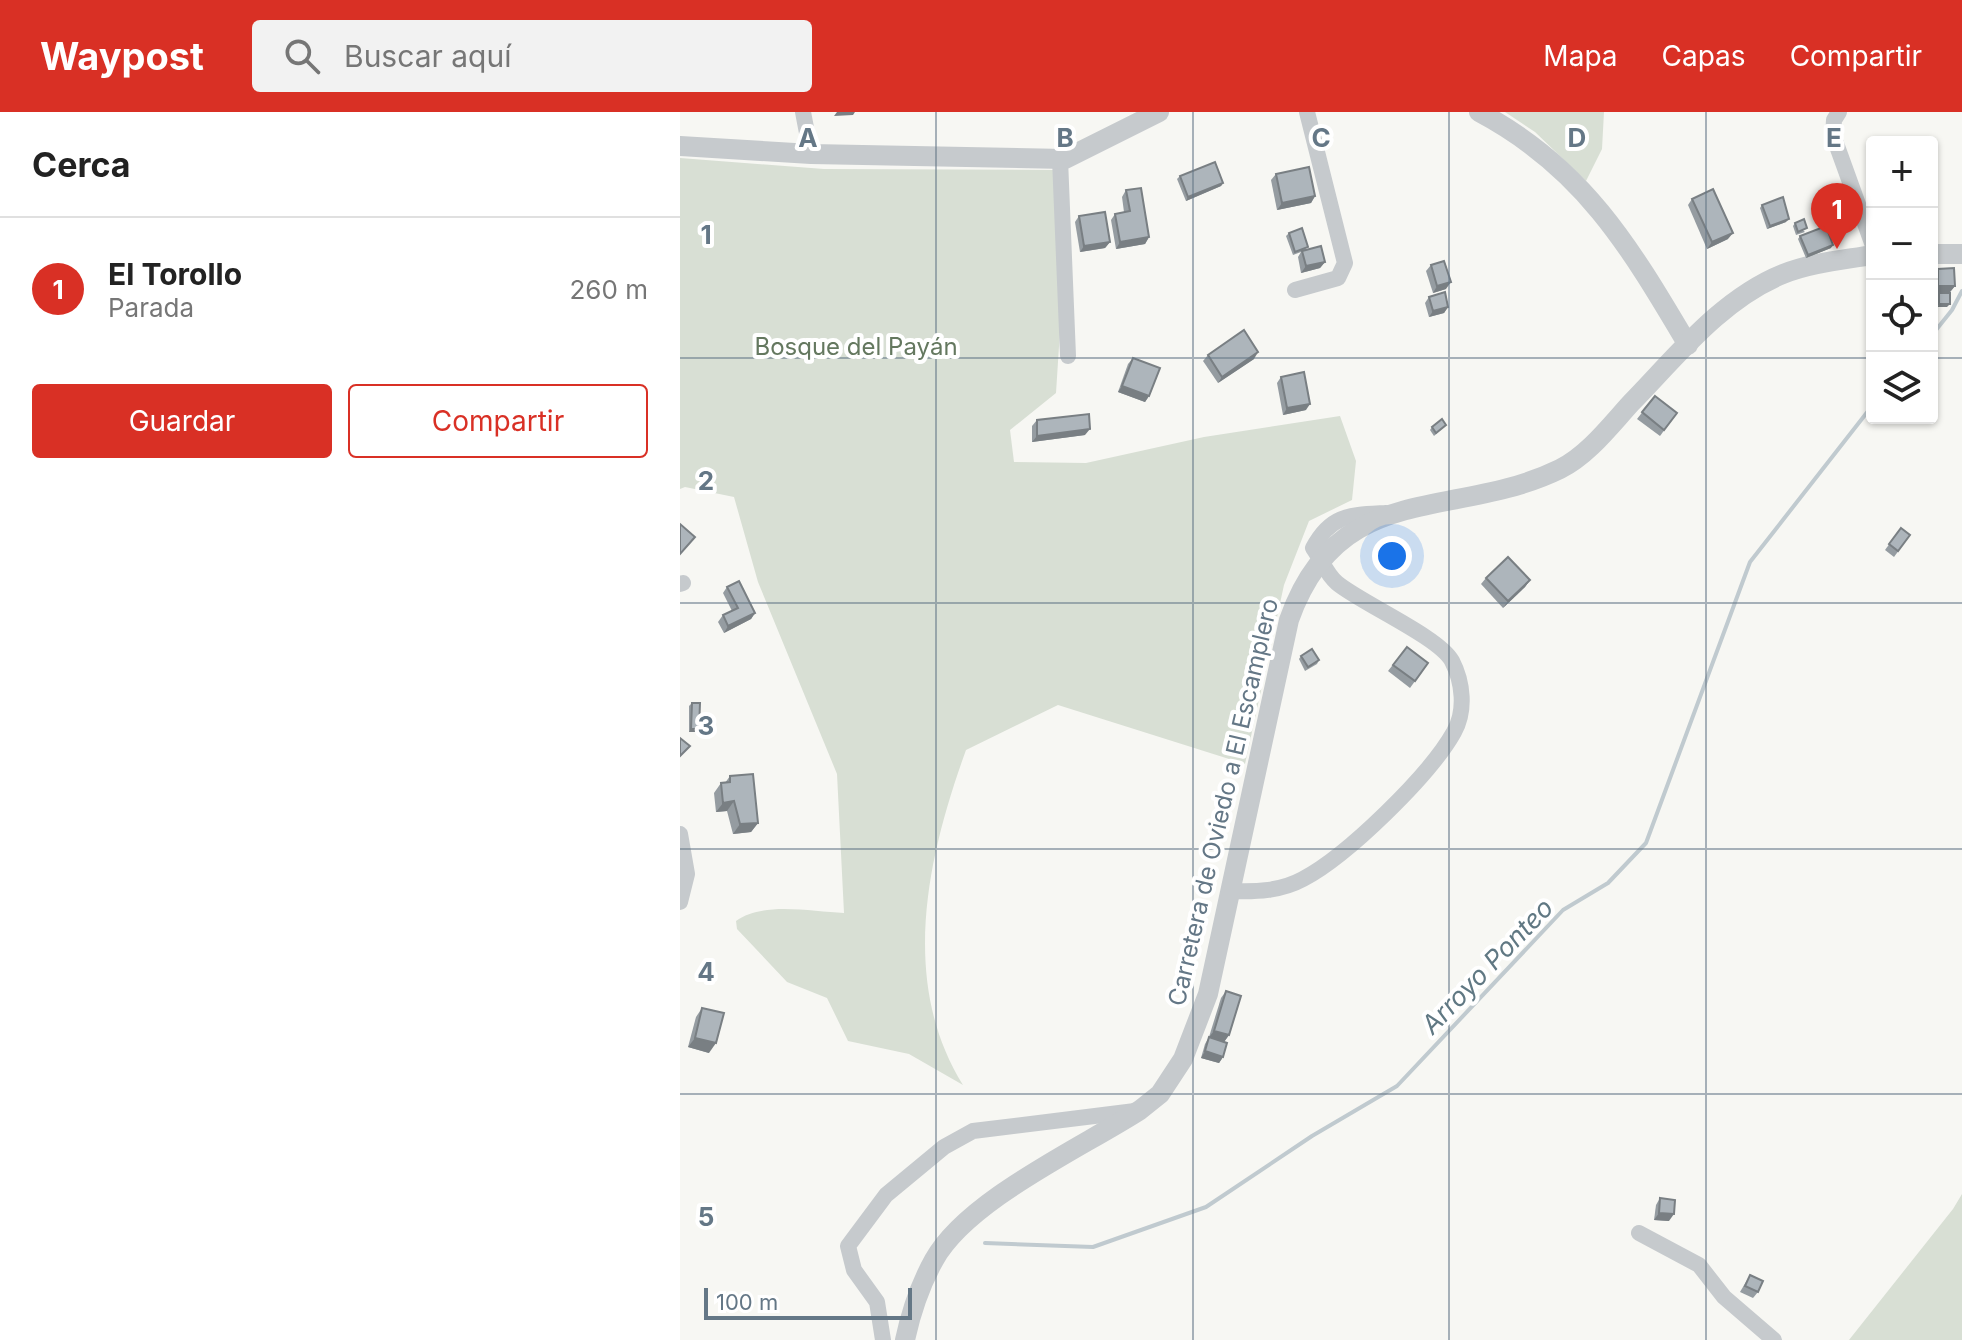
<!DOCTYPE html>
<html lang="es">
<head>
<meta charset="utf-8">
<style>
  :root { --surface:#fff; --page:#f2f2f2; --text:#222; --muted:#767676; --line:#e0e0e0; --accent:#d93025 }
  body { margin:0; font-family:Inter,sans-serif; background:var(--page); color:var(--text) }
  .controls { position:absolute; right:24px; top:24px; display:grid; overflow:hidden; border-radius:8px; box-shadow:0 2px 6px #0004 }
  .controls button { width:72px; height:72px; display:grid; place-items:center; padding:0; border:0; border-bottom:2px solid var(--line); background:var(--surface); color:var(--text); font:40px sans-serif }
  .scale { position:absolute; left:24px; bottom:20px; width:208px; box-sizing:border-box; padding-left:8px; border:4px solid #647786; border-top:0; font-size:22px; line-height:28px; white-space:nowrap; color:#647786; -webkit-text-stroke:6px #fff; paint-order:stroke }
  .you { position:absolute; left:712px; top:444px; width:28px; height:28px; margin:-20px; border:6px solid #fff; border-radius:50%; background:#1a73e8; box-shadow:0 0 0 12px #1a73e833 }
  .badge { display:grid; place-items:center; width:52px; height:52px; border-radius:50%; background:var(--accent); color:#fff; font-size:26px; font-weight:700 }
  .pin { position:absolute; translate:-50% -66px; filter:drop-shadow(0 2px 4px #0008) }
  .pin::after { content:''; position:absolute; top:42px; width:28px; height:24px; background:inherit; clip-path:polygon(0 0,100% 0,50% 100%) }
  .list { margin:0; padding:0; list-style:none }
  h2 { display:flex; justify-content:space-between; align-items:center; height:104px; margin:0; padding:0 32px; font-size:34px }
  h2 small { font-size:26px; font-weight:400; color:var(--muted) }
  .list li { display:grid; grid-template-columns:52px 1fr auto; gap:24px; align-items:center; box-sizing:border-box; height:144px; padding:0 32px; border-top:2px solid var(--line) }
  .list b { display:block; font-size:30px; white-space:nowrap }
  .list p { margin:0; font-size:26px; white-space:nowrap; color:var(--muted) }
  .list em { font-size:26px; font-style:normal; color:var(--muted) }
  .actions { display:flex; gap:16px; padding:24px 32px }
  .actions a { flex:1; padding:18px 0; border:2px solid var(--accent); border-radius:8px; text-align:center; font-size:28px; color:var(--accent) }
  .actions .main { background:var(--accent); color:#fff }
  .icon { flex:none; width:44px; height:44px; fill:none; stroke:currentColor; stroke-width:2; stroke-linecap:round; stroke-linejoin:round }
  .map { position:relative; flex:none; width:1282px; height:1228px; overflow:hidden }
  header { display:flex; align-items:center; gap:48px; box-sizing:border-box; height:112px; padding:0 40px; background:var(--accent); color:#fff }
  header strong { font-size:38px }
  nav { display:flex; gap:44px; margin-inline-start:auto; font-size:28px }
  .search { width:560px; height:72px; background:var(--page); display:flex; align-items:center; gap:20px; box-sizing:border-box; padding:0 28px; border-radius:8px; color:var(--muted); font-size:30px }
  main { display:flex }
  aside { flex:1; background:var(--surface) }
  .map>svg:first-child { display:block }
  .green { fill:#d8dfd4 }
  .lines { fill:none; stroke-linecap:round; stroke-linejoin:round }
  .stream { stroke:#c0cacf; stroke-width:4 }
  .minor { stroke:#c6cacd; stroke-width:16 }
  .tertiary { stroke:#c6cacd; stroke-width:20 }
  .wall { fill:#959ca1 }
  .shaded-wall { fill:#797f83 }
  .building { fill:#adb5bb; stroke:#797f83; stroke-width:2 }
  .grid { fill:none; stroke:#647786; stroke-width:2; stroke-opacity:0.55 }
  .labels { text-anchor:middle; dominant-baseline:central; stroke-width:8; stroke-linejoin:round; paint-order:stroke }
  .park-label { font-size:24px; fill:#64785f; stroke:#fff }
  .street-label { font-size:24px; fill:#647786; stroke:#fff }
  .water-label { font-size:26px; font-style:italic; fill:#607883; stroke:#fff }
  .grid-label { font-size:26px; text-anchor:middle; font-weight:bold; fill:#647786; stroke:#fff; stroke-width:8; stroke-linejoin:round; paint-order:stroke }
</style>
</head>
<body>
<header>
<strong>Waypost</strong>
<div class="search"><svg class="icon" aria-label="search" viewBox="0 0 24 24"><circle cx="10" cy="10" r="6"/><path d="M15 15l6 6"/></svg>Buscar aquí</div>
<nav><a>Mapa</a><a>Capas</a><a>Compartir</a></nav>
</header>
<main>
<aside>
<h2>Cerca<small></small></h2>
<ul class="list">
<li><span class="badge">1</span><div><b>El Torollo</b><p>Parada</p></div><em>260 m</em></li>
</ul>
<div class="actions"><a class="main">Guardar</a><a>Compartir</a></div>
</aside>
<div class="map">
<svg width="1282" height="1228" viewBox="0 0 1282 1228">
  <rect width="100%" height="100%" fill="#f7f7f3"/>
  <g class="green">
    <path d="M 825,0 L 924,0 L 922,37 L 906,69 L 855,20 Z"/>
    <path d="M 0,46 L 144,57 L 381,58 L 385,141 L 376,281 L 330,318 L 334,350 L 406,351 L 524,325 L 660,304 L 676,349 L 672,388 L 629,409 L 604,473 L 565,652 L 378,593 L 286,638 C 247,746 219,870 283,973 L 229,942 L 168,929 L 147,886 L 107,870 L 57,817 L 56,809 C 83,789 132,800 164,801 L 157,662 L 78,470 L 54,385 L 5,375 L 0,377 Z"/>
    <path d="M 1282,1082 L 1282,1228 L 1169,1228 L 1273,1097 Z"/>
  </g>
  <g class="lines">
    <g class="stream">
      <path d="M 1252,223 L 1272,198 L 1282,179"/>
      <path d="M 305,1131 L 413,1135 L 526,1095 L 632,1024 L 717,974 L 883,798 L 928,771 L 966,731 L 1070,450 L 1192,294"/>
    </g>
    <g class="minor">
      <path d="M 123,0 L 131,42"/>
      <path d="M 1159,0 L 1154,8 L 1153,23 L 1192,131"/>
      <path d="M 380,47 L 388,244"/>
      <path d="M 615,178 L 658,166 L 665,151 L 627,0"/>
      <path d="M 0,472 L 3,471"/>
      <path d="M 0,722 L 7,762 L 0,790"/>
      <path d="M 552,779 C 576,780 601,779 623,767 C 667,744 750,663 774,620 C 786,599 783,570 772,549 C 759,525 681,491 657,471 C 647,463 641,447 633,436 C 651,402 670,403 706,401"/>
      <path d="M 959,1121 L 1019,1153 L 1044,1185 L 1094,1228"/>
      <path d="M 203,1228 L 197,1190 L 174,1158 L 168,1134 L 206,1083 L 264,1035 L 293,1019 L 455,999"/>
    </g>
    <g class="tertiary">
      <path d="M 799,0 C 903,55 950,135 1008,233"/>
      <path d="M 0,34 L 131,42 L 385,47 L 479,0"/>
      <path d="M 1252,142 L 1282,142"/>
      <path d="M 225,1228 C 231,1200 240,1173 254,1148 C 287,1088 401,1036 460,998 L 480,982 L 503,947 L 528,882 L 609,508 C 659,366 774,409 880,357 C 908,343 930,314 951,291 C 996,245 1041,187 1103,162 C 1130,151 1163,148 1192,143"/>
    </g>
  </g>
  <g class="wall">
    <path d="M 596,62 L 635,84 L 631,91 L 597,98 L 591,68 Z"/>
    <path d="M 500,64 L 543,71 L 541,74 L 506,89 L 497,67 Z"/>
    <path d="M 446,78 L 469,125 L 465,132 L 436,137 L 431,108 L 435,102 L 444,100 L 442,85 Z"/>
    <path d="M 1012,87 L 1048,127 L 1027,137 L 1008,93 Z"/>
    <path d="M 1082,93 L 1106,110 L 1087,117 L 1080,96 Z"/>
    <path d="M 399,104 L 430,130 L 425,136 L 400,140 L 395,110 Z"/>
    <path d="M 1115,111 L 1125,120 L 1116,123 L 1113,114 Z"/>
    <path d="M 609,121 L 626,138 L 645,150 L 640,156 L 621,161 L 618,145 L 621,140 L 613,143 L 606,124 Z"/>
    <path d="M 1120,124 L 1151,136 L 1126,146 L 1118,127 Z"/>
    <path d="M 751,153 L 766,177 L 753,181 L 746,159 Z"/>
    <path d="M 1252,157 L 1256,160 L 1258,157 L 1275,174 L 1270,180 L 1254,181 L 1254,177 L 1252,179 Z"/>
    <path d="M 749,185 L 768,195 L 764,201 L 749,205 L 745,191 Z"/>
    <path d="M 528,243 L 574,247 L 538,271 L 523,249 Z"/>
    <path d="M 453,246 L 469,284 L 465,290 L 438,280 L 448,252 Z"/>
    <path d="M 601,265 L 626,298 L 603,303 L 597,271 Z"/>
    <path d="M 975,284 L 997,301 L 980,324 L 957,307 Z"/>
    <path d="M 357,308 L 405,323 L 352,330 L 352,314 Z"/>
    <path d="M 766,313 L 754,324 L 750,318 L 752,315 Z"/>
    <path d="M 1221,416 L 1230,423 L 1214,445 L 1205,438 Z"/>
    <path d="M 806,466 L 850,468 L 845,475 L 823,496 L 801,472 Z"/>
    <path d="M 47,475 L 75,501 L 71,507 L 44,521 L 38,510 L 43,503 L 52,499 L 43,481 Z"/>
    <path d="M 727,535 L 748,551 L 730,576 L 708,559 Z"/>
    <path d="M 621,544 L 639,548 L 637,552 L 625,559 L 619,547 Z"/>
    <path d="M 12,591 L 17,620 L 9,620 L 9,594 Z"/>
    <path d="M 50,664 L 78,711 L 71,720 L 53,722 L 47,699 L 36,700 L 34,681 L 41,671 L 45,671 Z"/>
    <path d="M 546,879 L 549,923 L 544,930 L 529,925 L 541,886 Z"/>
    <path d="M 22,896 L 29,941 L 8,935 L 16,905 Z"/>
    <path d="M 529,925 L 543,945 L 539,951 L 521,946 L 525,932 Z"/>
    <path d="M 980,1086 L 989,1109 L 974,1108 L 976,1093 Z"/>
    <path d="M 1070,1163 L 1078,1180 L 1073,1186 L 1060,1180 Z"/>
  </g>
  <g class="shaded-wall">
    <path d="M 157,0 L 175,0 L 173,3 L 154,4 Z"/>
    <path d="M 543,71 L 541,74 L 506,89 L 508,85 Z"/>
    <path d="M 635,84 L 631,91 L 597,98 L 602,91 Z"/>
    <path d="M 1109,107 L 1106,110 L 1087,117 L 1090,114 Z"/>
    <path d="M 1053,121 L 1048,127 L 1027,137 L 1032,130 Z"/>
    <path d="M 469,125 L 465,132 L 436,137 L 440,130 Z"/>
    <path d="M 430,130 L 425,136 L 400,140 L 404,134 Z"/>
    <path d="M 1153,133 L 1151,136 L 1126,146 L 1128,143 Z"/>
    <path d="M 645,150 L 640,156 L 621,161 L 626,154 Z"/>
    <path d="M 771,170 L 766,177 L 753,181 L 757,174 Z"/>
    <path d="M 1258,174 L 1275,174 L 1270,180 L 1254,181 Z"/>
    <path d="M 1259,192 L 1270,192 L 1267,195 L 1257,195 Z"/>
    <path d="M 768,195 L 764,201 L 749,205 L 753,199 Z"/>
    <path d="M 578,240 L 574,247 L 538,271 L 542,265 Z"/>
    <path d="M 442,274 L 469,284 L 465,290 L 438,280 Z"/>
    <path d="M 630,292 L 626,298 L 603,303 L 607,296 Z"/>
    <path d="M 410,317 L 405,323 L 352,330 L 357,324 Z"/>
    <path d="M 850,468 L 845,475 L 823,496 L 828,489 Z"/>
    <path d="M 75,501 L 71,507 L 44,521 L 48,514 Z"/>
    <path d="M 11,617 L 19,617 L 17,620 L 9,620 Z"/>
    <path d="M 54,689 L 47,699 L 36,700 L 43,691 Z"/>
    <path d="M 78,711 L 71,720 L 53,722 L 60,712 Z"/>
    <path d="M 534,919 L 549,923 L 544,930 L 529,925 Z"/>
    <path d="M 15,926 L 36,931 L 29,941 L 8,935 Z"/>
    <path d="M 525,939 L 543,945 L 539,951 L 521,946 Z"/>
    <path d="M 979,1101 L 994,1102 L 989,1109 L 974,1108 Z"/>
  </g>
  <g class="building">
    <path d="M 535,50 L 543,71 L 508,85 L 500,64 Z"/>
    <path d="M 629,55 L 635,84 L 602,91 L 596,62 Z"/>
    <path d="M 461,76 L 469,125 L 440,130 L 435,102 L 450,99 L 446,78 Z"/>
    <path d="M 1033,77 L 1053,121 L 1032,130 L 1012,87 Z"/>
    <path d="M 1103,85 L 1109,107 L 1090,114 L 1082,93 Z"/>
    <path d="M 425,100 L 430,130 L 404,134 L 399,104 Z"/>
    <path d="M 1124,107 L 1127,116 L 1118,120 L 1115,111 Z"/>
    <path d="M 1146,114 L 1153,133 L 1128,143 L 1120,124 Z"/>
    <path d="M 622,116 L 628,135 L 615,140 L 609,121 Z"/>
    <path d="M 641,134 L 645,150 L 626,154 L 622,139 Z"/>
    <path d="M 764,149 L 771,170 L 757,174 L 751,153 Z"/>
    <path d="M 1274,156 L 1275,174 L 1258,174 L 1258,157 Z"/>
    <path d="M 1252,157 L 1255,157 L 1256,174 L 1252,174 Z"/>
    <path d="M 765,180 L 768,195 L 753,199 L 749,185 Z"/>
    <rect x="1259" y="181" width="11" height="11"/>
    <rect x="1252" y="184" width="4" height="7"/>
    <path d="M 564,218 L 578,240 L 542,265 L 528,243 Z"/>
    <path d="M 453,246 L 480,256 L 469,284 L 442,274 Z"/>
    <path d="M 624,260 L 630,292 L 607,296 L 601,265 Z"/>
    <path d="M 975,284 L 997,301 L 984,318 L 962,300 Z"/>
    <path d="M 409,302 L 410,317 L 357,324 L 357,308 Z"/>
    <path d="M 762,307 L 766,313 L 756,321 L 752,315 Z"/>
    <path d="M 0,412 L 15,425 L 0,442 Z"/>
    <path d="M 1221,416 L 1230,423 L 1218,439 L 1209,432 Z"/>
    <path d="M 828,445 L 850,468 L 828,489 L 806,466 Z"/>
    <path d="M 59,469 L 75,501 L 48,514 L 43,503 L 58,496 L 47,475 Z"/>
    <path d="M 727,535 L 748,551 L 735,569 L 713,553 Z"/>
    <path d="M 632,537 L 639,548 L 628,555 L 621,544 Z"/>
    <path d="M 12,591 L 20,591 L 19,617 L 11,617 Z"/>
    <path d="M 0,626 L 10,634 L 0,644 Z"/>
    <path d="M 73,662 L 78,711 L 60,712 L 54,689 L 43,691 L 41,671 L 50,670 L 50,664 Z"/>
    <path d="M 546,879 L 561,884 L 549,923 L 534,919 Z"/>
    <path d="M 22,896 L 44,901 L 36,931 L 15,926 Z"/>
    <path d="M 529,925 L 547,931 L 543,945 L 525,939 Z"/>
    <path d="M 980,1086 L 995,1088 L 994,1102 L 979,1101 Z"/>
    <path d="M 1070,1163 L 1083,1169 L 1078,1180 L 1065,1174 Z"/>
  </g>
  <path class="grid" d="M 256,0 L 256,1228M 513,0 L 513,1228M 769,0 L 769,1228M 1026,0 L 1026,1228M 0,246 L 1192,246M 1252,246 L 1282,246M 0,491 L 1282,491M 0,737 L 1282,737M 0,982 L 1282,982"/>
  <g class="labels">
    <g class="park-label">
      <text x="176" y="234">Bosque del Payán</text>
    </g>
    <g class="street-label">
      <text transform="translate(543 690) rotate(-77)">Carretera de Oviedo a El Escamplero</text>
    </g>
    <g class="water-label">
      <text transform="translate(807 854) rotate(-46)">Arroyo Ponteo</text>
    </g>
  </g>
  <g class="grid-label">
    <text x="128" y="35">A</text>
    <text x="385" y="35">B</text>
    <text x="641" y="35">C</text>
    <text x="897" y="35">D</text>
    <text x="1154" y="35">E</text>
    <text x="26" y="132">1</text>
    <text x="26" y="378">2</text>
    <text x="26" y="623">3</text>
    <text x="26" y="869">4</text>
    <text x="26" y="1114">5</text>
  </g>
</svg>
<div class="controls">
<button>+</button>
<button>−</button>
<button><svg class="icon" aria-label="locate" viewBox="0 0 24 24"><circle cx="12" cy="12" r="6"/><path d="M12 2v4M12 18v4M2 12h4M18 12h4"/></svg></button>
<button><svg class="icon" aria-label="layers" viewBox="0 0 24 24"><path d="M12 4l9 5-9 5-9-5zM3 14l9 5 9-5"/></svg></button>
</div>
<div class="scale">100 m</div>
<div class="you"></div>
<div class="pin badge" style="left:1157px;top:137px">1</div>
</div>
</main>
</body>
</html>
